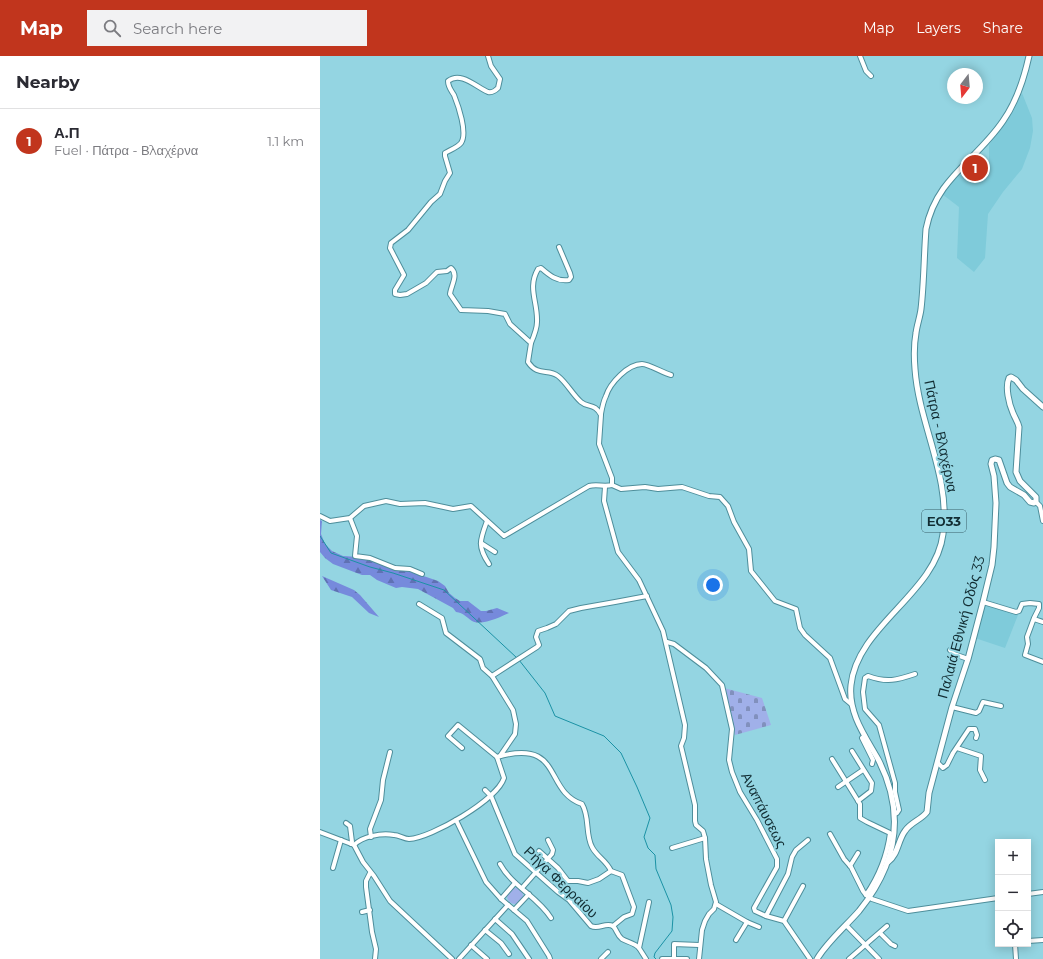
<!DOCTYPE html>
<html lang="en">
<head>
<meta charset="utf-8">
<style>
  :root { --surface:#fff; --page:#f2f2f3; --text:#2b2b33; --muted:#7c7c81; --line:#e1e1e2; --accent:#c1351d }
  body { margin:0; font-family:Montserrat,sans-serif; background:var(--page); color:var(--text) }
  .controls { position:absolute; right:12px; bottom:12px; display:grid; overflow:hidden; border-radius:0px; box-shadow:0 2px 10px #0003 }
  .controls button { width:36px; height:36px; display:grid; place-items:center; padding:0; border:0; border-bottom:1px solid var(--line); background:var(--surface); color:var(--text); font:20px sans-serif }
  .compass { position:absolute; left:627px; top:12px; width:36px; height:36px; border-radius:50%; background:var(--surface); box-shadow:0 2px 10px #0003; rotate:196deg }
  .you { position:absolute; left:393px; top:529px; width:14px; height:14px; margin:-10px; border:3px solid #fff; border-radius:50%; background:#1a73e8; box-shadow:0 0 0 6px #1a73e833 }
  .badge { display:grid; place-items:center; width:26px; height:26px; border-radius:50%; background:var(--accent); color:#fff; font-size:13px; font-weight:700 }
  .pin { position:absolute; translate:-50% -50%; border:2px solid #fff; box-shadow:0 1px 4px #0006 }
  .list { margin:0; padding:0; list-style:none }
  h2 { display:flex; justify-content:space-between; align-items:center; height:52px; margin:0; padding:0 16px; font-size:17px }
  h2 small { font-size:13px; font-weight:400; color:var(--muted) }
  .list li { display:grid; grid-template-columns:26px 1fr auto; gap:12px; align-items:center; box-sizing:border-box; height:64px; padding:0 16px; border-top:1px solid var(--line) }
  .list b { display:block; font-size:15px; white-space:nowrap }
  .list p { margin:0; font-size:13px; white-space:nowrap; color:var(--muted) }
  .list em { font-size:13px; font-style:normal; color:var(--muted) }
  .icon { flex:none; width:22px; height:22px; fill:none; stroke:currentColor; stroke-width:2; stroke-linecap:round; stroke-linejoin:round }
  .map { position:relative; flex:none; width:723px; height:903px; overflow:hidden }
  header { display:flex; align-items:center; gap:24px; box-sizing:border-box; height:56px; padding:0 20px; background:var(--accent); color:#fff }
  header strong { font-size:19px }
  nav { display:flex; gap:22px; margin-inline-start:auto; font-size:14px }
  .search { width:280px; height:36px; background:var(--page); display:flex; align-items:center; gap:10px; box-sizing:border-box; padding:0 14px; border-radius:0px; color:var(--muted); font-size:15px }
  main { display:flex }
  aside { flex:1; background:var(--surface) }
  .map>svg:first-child { display:block }
  .built { fill:#7fcbda }
  .forest { fill:url(#forest-firs) }
  .cemetery { fill:url(#cemetery-stones) }
  .park { fill:#a0b0e9 }
  .lines { fill:none; stroke-linecap:round; stroke-linejoin:round }
  .stream { stroke:#1b92a5; stroke-width:1 }
  .minor-casing { stroke:#4e8e9b; stroke-width:6 }
  .major-casing { stroke:#4e8e9b; stroke-width:7 }
  .minor { stroke:#fff; stroke-width:4 }
  .major { stroke:#fff; stroke-width:5 }
  .labels { text-anchor:middle; dominant-baseline:central; stroke-width:4; stroke-linejoin:round; paint-order:stroke }
  .shield { fill:#94d5e2; stroke:#395f68; stroke-width:1 }
  .shield-label { font-size:13px; font-weight:bold; fill:#122d33 }
  .street-label { font-size:14px; fill:#122d33; stroke:#94d5e2 }
</style>
</head>
<body>
<header>
<strong>Map</strong>
<div class="search"><svg class="icon" aria-label="search" viewBox="0 0 24 24"><circle cx="10" cy="10" r="6"/><path d="M15 15l6 6"/></svg>Search here</div>
<nav><a>Map</a><a>Layers</a><a>Share</a></nav>
</header>
<main>
<aside>
<h2>Nearby<small></small></h2>
<ul class="list">
<li><span class="badge">1</span><div><b>Α.Π</b><p>Fuel · Πάτρα - Βλαχέρνα</p></div><em>1.1 km</em></li>
</ul>
</aside>
<div class="map">
<svg width="723" height="903" viewBox="0 0 723 903">
  <defs>
    <pattern id="forest-firs" width="22" height="20" patternUnits="userSpaceOnUse"><rect width="22" height="20" fill="#768adc"/><path d="M5 1l3.5 6h-7zM16 11l3.5 6h-7z" fill="#5f71b3"/></pattern>
    <pattern id="cemetery-stones" width="16" height="16" patternUnits="userSpaceOnUse"><rect width="16" height="16" fill="#a0b0e9"/><path d="M2 7V4a2 2 0 0 1 4 0v3zM10 15v-3a2 2 0 0 1 4 0v3z" fill="#8190bd"/></pattern>
  </defs>
  <rect width="100%" height="100%" fill="#94d5e2"/>
  <g class="built">
    <path d="M 702,37 L 712,62 L 713,75 L 710,92 L 702,113 L 683,136 L 668,158 L 665,202 L 654,216 L 637,202 L 639,151 L 622,138 L 639,118 L 642,120 L 656,121 L 669,107 L 669,89 L 692,57 Z"/>
    <path d="M 665,544 L 698,559 L 685,592 L 655,582 Z"/>
  </g>
  <g class="forest">
    <path d="M 0,464 L 2,465 L 1,478 L 5,488 L 12,495 L 23,500 L 38,501 L 61,508 L 68,512 L 92,516 L 118,525 L 125,530 L 129,537 L 135,542 L 140,545 L 148,545 L 161,555 L 166,555 L 177,552 L 189,557 C 180,561 162,570 152,565 C 146,561 144,557 136,556 L 133,552 L 98,533 L 82,531 L 76,532 L 57,524 L 50,519 L 42,519 L 13,508 L 5,502 L 0,496 Z"/>
    <path d="M 2,520 L 34,534 L 40,539 L 59,561 L 49,557 L 32,541 L 11,534 Z"/>
  </g>
  <path class="cemetery" d="M 404,632 L 442,642 L 451,669 L 415,679 Z"/>
  <circle class="park" cx="195" cy="840" r="8"/>
  <g class="lines">
    <g class="stream">
      <path d="M 0,480 L 11,497 L 50,511 L 73,517 L 124,534 L 197,602"/>
      <path d="M 199,604 L 225,637 L 235,660 L 284,680 L 301,697 L 317,731 L 330,762 L 324,781 L 328,792 L 335,799 L 336,813 L 351,849 L 353,861 L 352,875 L 335,897 L 334,901 L 336,903"/>
    </g>
    <g class="minor-casing">
      <g id="minor">
        <path d="M 540,0 L 546,15 L 551,20"/>
        <path d="M 211,287 C 214,280 217,273 217,266 C 218,246 207,232 218,213 L 221,212 C 229,219 237,226 249,224 L 251,221 L 250,217 L 239,191"/>
        <path d="M 281,358 C 282,352 283,346 286,340 C 290,327 308,308 322,308 C 329,308 343,317 351,319"/>
        <path d="M 292,429 L 301,433 L 325,431 L 338,433 L 362,431 L 389,440 L 400,441 L 408,450 L 414,466 L 429,493 L 431,515 L 455,545 L 476,553 L 480,572 L 485,579 L 510,602 L 525,643 L 531,648"/>
        <path d="M 285,431 L 284,445 L 298,496 L 319,524 L 343,575 L 365,669 L 364,682 L 361,690 L 375,749 L 375,765 L 376,769 L 383,775 L 385,782 L 386,803 L 391,829 L 396,846 L 394,853 L 389,858 L 385,865 L 382,874 L 379,903"/>
        <path d="M 716,446 L 720,450 L 723,465"/>
        <path d="M 0,460 L 10,465 L 30,462 L 44,450 L 66,445 L 80,448 L 105,447 L 133,453 L 151,450 L 184,480 L 269,430 C 277,428 284,431 292,429 L 292,422 L 279,388 L 281,359 C 275,347 268,352 261,346 C 252,338 247,327 238,320 C 228,312 218,321 208,306 L 211,287 L 190,268 L 185,258 L 168,255 L 141,254 L 130,238 C 131,229 139,219 131,212 L 127,215 L 117,216 L 106,227 L 87,238 L 80,239 L 75,238 L 75,234 L 84,219 L 70,192 L 71,187 L 88,174 L 111,146 L 120,138 L 125,125 L 130,117 L 125,100 L 125,97 C 130,94 138,91 141,87 C 148,77 138,49 134,39 C 131,34 128,31 128,25 C 141,15 156,31 168,36 C 172,37 175,35 178,32 L 180,23 L 171,10 L 168,0"/>
        <path d="M 30,462 L 37,480 L 35,500 L 50,502 L 75,512 L 90,513 L 102,518"/>
        <path d="M 167,465 C 160,484 157,490 169,508"/>
        <path d="M 161,487 L 175,496"/>
        <path d="M 663,546 L 696,556 L 699,555 L 702,548 L 710,547 L 719,548 L 719,552 L 714,562 L 707,581 L 708,588 L 705,599 L 723,606"/>
        <path d="M 99,548 L 122,562 L 126,577 L 160,603 L 163,612 L 172,620 L 193,654 L 196,668 L 195,678 L 180,700"/>
        <path d="M 714,563 L 723,566"/>
        <path d="M 347,586 L 354,588 L 386,612 L 402,629 L 412,673 L 409,704 L 412,716 L 420,736 L 437,764 L 457,803 L 457,811 L 434,852 L 435,855 L 446,860 L 464,865 L 490,903"/>
        <path d="M 630,594 L 634,598 L 648,603"/>
        <path d="M 172,620 L 217,591 L 219,589 L 216,581 L 218,575 L 227,572 L 236,568 L 249,555 L 261,552 L 295,546 L 327,540"/>
        <path d="M 632,651 L 656,657 L 659,655 L 663,646 L 681,650"/>
        <path d="M 545,680 L 542,682 L 553,704 L 552,708"/>
        <path d="M 637,692 L 661,700 L 660,714 L 665,724"/>
        <path d="M 532,695 L 552,727 L 551,735 L 538,745"/>
        <path d="M 177,701 C 244,682 223,735 262,748 C 270,761 265,778 272,791 C 277,801 286,804 291,815 L 302,819 L 314,851 L 312,858 L 304,861 L 293,870"/>
        <path d="M 512,703 L 540,748 L 540,762 L 547,766 L 570,777 C 567,800 559,820 546,839"/>
        <path d="M 618,707 L 623,712 L 627,709 L 633,697 L 649,673 L 655,673 L 657,679 L 656,682"/>
        <path d="M 518,731 L 543,714"/>
        <path d="M 165,734 L 171,740 L 195,798 L 238,836 L 249,844 L 271,870 C 279,874 285,866 293,870"/>
        <path d="M 575,758 L 577,757 L 579,754 L 575,736 L 575,727 L 559,669 L 545,653 L 543,636 L 545,622 L 548,620 C 567,627 577,624 595,618"/>
        <path d="M 136,764 L 166,826 L 181,843 L 207,865 L 229,900 L 230,903"/>
        <path d="M 26,767 L 30,770 L 32,786 L 31,788"/>
        <path d="M 0,776 L 34,789 L 43,806 L 54,820 L 70,845 L 132,903"/>
        <path d="M 510,778 L 524,803 L 531,811 L 543,835 L 546,839 L 552,843 L 588,855 L 678,842"/>
        <path d="M 51,781 L 50,773 L 61,744 L 63,724 L 70,696"/>
        <path d="M 34,789 C 43,780 61,777 74,779 C 79,779 84,783 89,783 C 111,782 177,744 184,722 L 177,701 L 138,669 L 128,680 L 142,692"/>
        <path d="M 352,792 L 385,782"/>
        <path d="M 219,795 L 238,812 L 248,825 L 258,825 L 268,827 L 279,823 L 291,815"/>
        <path d="M 180,808 C 192,830 218,841 231,862"/>
        <path d="M 530,810 L 538,797"/>
        <path d="M 13,812 L 21,784"/>
        <path d="M 50,817 L 46,825 L 46,831 L 52,876 L 56,893 L 55,903"/>
        <path d="M 202,832 L 232,798 L 233,794 L 228,784"/>
        <path d="M 708,838 L 723,836"/>
        <path d="M 181,843 L 195,827"/>
        <path d="M 396,848 L 427,866 L 439,871"/>
        <path d="M 194,854 L 209,838"/>
        <path d="M 42,856 L 50,854"/>
        <path d="M 446,860 L 468,818 L 472,801 L 476,794 L 488,784"/>
        <path d="M 175,863 L 192,878 L 209,903"/>
        <path d="M 464,865 L 483,830"/>
        <path d="M 526,869 L 559,903"/>
        <path d="M 293,870 C 297,874 297,879 302,883 C 307,886 315,887 319,892"/>
        <path d="M 165,874 L 181,887 L 189,898"/>
        <path d="M 560,877 L 571,888 L 575,890"/>
        <path d="M 416,884 L 427,866"/>
        <path d="M 708,885 L 723,884"/>
        <path d="M 695,888 L 696,903"/>
        <path d="M 151,889 L 167,903"/>
        <path d="M 139,903 L 188,849"/>
        <path d="M 281,903 L 288,896"/>
        <path d="M 326,903 L 319,892 L 329,846"/>
        <path d="M 342,903 L 367,903"/>
        <path d="M 354,903 L 354,888 L 379,889"/>
        <path d="M 529,903 L 567,870"/>
      </g>
    </g>
    <g class="major-casing">
      <g id="major">
        <path d="M 568,806 C 578,799 578,784 585,775 C 591,766 601,764 607,756 L 609,737 L 632,651 L 648,603 L 663,546 L 672,509 L 674,491 L 676,447 L 674,420 L 671,408 L 672,404 L 675,403 L 679,404 L 687,427 L 690,431 L 704,439 L 710,446 L 714,447 L 716,445 L 716,441 L 700,425 L 696,416 L 699,371 C 698,366 695,362 693,357 C 689,348 685,331 689,322 L 691,321 L 696,324 L 703,333 L 723,351"/>
        <path d="M 497,903 C 508,885 525,871 539,855 C 577,808 586,757 558,703 C 545,680 528,657 531,629 C 537,570 616,537 623,478 C 631,421 599,369 595,313 C 594,301 594,288 596,277 C 597,269 600,261 601,253 C 604,227 604,200 606,173 C 616,122 656,105 683,65 C 697,45 704,23 709,0"/>
      </g>
    </g>
    <use href="#minor" class="minor"/>
    <use href="#major" class="major"/>
  </g>
  <g class="labels">
    <rect class="shield" x="602" y="454" width="44" height="22" rx="3"/>
    <g class="shield-label">
      <text x="624" y="465">ΕΟ33</text>
    </g>
    <g class="street-label">
      <text transform="translate(621 380) rotate(78)">Πάτρα - Βλαχέρνα</text>
      <text transform="translate(641 571) rotate(-75)">Παλαιά Εθνική Οδός 33</text>
      <text transform="translate(444 754) rotate(63)">Αναπάυσεως</text>
      <text transform="translate(241 826) rotate(44)">Ρήγα Φερραίου</text>
    </g>
  </g>
</svg>
<div class="controls">
<button>+</button>
<button>−</button>
<button><svg class="icon" aria-label="locate" viewBox="0 0 24 24"><circle cx="12" cy="12" r="6"/><path d="M12 2v4M12 18v4M2 12h4M18 12h4"/></svg></button>
</div>
<svg class="compass" viewBox="-18 -18 36 36"><path d="M0-13l5 13h-10z" fill="#e53935"/><path d="M0 13l5-13h-10z" fill="#7c7c81"/></svg>
<div class="you"></div>
<div class="pin badge" style="left:655px;top:112px">1</div>
</div>
</main>
</body>
</html>
